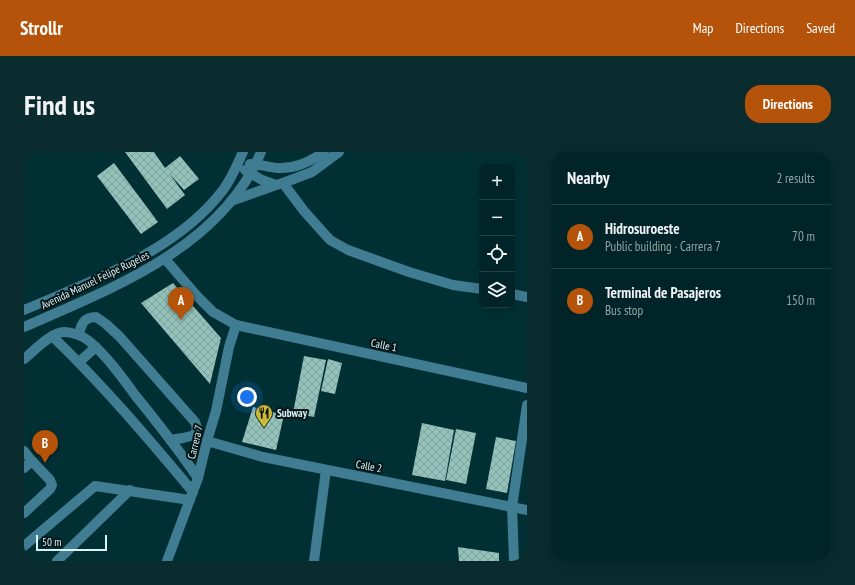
<!DOCTYPE html>
<html lang="en">
<head>
<meta charset="utf-8">
<style>
  :root { --surface:#002427; --page:#0a2c2f; --text:#f1f3f6; --muted:#95a4a7; --line:#224144; --accent:#b45309 }
  body { margin:0; font-family:"PT Sans Narrow",sans-serif; background:var(--page); color:var(--text) }
  .controls { position:absolute; right:12px; top:12px; display:grid; overflow:hidden; border-radius:8px; box-shadow:0 4px 16px #0002 }
  .controls button { width:36px; height:36px; display:grid; place-items:center; padding:0; border:0; border-bottom:1px solid var(--line); background:var(--surface); color:var(--text); font:20px sans-serif }
  .scale { position:absolute; left:12px; bottom:10px; width:71px; box-sizing:border-box; padding-left:4px; border:2px solid #ddf4f7; border-top:0; font-size:11px; line-height:14px; white-space:nowrap; color:#ddf4f7; -webkit-text-stroke:3px #041517; paint-order:stroke }
  .you { position:absolute; left:223px; top:245px; width:14px; height:14px; margin:-10px; border:3px solid #fff; border-radius:50%; background:#1a73e8; box-shadow:0 0 0 6px #1a73e833 }
  .badge { display:grid; place-items:center; width:26px; height:26px; border-radius:50%; background:var(--accent); color:#fff; font-size:13px; font-weight:700 }
  .pin { position:absolute; translate:-50% -33px; filter:drop-shadow(0 1px 2px #0008) }
  .pin::after { content:''; position:absolute; top:21px; width:14px; height:12px; background:inherit; clip-path:polygon(0 0,100% 0,50% 100%) }
  .list { margin:0; padding:0; list-style:none }
  h2 { display:flex; justify-content:space-between; align-items:center; height:52px; margin:0; padding:0 16px; font-size:17px }
  h2 small { font-size:13px; font-weight:400; color:var(--muted) }
  .list li { display:grid; grid-template-columns:26px 1fr auto; gap:12px; align-items:center; box-sizing:border-box; height:64px; padding:0 16px; border-top:1px solid var(--line) }
  .list b { display:block; font-size:15px; white-space:nowrap }
  .list p { margin:0; font-size:13px; white-space:nowrap; color:var(--muted) }
  .list em { font-size:13px; font-style:normal; color:var(--muted) }
  .icon { flex:none; width:22px; height:22px; fill:none; stroke:currentColor; stroke-width:2; stroke-linecap:round; stroke-linejoin:round }
  .map { position:relative; flex:none; width:503px; height:409px; overflow:hidden; border-radius:16px }
  header { display:flex; align-items:center; gap:24px; box-sizing:border-box; height:56px; padding:0 20px; background:var(--accent); color:#fff }
  header strong { font-size:19px }
  nav { display:flex; gap:22px; margin-inline-start:auto; font-size:14px }
  .intro { display:flex; align-items:center; justify-content:space-between; box-sizing:border-box; height:96px; padding:0 24px }
  h1 { margin:0; font-size:28px }
  .button { padding:10px 18px; border-radius:16px; background:var(--accent); color:#fff; font-size:14px; font-weight:700 }
  main { display:flex; gap:24px; padding:0 24px }
  aside { flex:1; background:var(--surface); border-radius:16px; box-shadow:0 4px 16px #0002 }
  .map>svg:first-child { display:block }
  .building { fill:url(#building-cross-hatch) }
  .lines { fill:none; stroke-linecap:round; stroke-linejoin:round }
  .minor { stroke:#407c92; stroke-width:10 }
  .labels { text-anchor:middle; dominant-baseline:central; stroke-width:4; stroke-linejoin:round; paint-order:stroke }
  .street-label { font-size:11px; fill:#ddf4f7; stroke:#041517 }
  .poi-label { font-size:11px; font-weight:bold; fill:#ddf4f7; stroke:#041517; text-anchor:start }
</style>
</head>
<body>
<header>
<strong>Strollr</strong>
<nav><a>Map</a><a>Directions</a><a>Saved</a></nav>
</header>
<div class="intro"><h1>Find us</h1><a class="button">Directions</a></div>
<main>
<div class="map">
<svg width="503" height="409" viewBox="0 0 503 409">
  <defs>
    <pattern id="building-cross-hatch" width="8" height="8" patternUnits="userSpaceOnUse"><rect width="8" height="8" fill="#94c1b9"/><path d="M0 0l8 8M0 8l8-8" fill="none" stroke="#80a39d"/></pattern>
  </defs>
  <rect width="100%" height="100%" fill="#003034"/>
  <g class="building">
    <path d="M 101,0 L 130,0 L 141,16 L 156,4 L 175,27 L 160,38 L 145,21 L 161,43 L 143,57 Z"/>
    <path d="M 90,11 L 134,70 L 117,82 L 73,24 Z"/>
    <path d="M 149,131 L 197,186 L 186,232 L 117,151 Z"/>
    <path d="M 280,204 L 302,208 L 290,265 L 269,261 Z"/>
    <path d="M 304,207 L 318,211 L 311,242 L 297,239 Z"/>
    <path d="M 229,255 L 260,263 L 252,298 L 218,290 Z"/>
    <path d="M 398,271 L 430,278 L 421,329 L 388,323 Z"/>
    <path d="M 432,277 L 452,281 L 442,332 L 422,328 Z"/>
    <path d="M 472,285 L 492,289 L 483,341 L 462,337 Z"/>
    <path d="M 434,395 L 475,401 L 475,409 L 435,409 Z"/>
  </g>
  <g class="lines">
    <g class="minor">
      <path d="M 226,12 C 235,12 244,15 254,16 C 271,17 286,10 300,0"/>
      <path d="M 221,18 L 238,28 L 252,33 L 259,31 L 288,20 L 315,0"/>
      <path d="M 259,31 L 280,59 L 306,88 L 324,98 L 385,120 L 429,133 L 458,137"/>
      <path d="M 207,49 L 252,33"/>
      <path d="M 141,107 L 173,144 L 189,160 L 212,173 L 503,236"/>
      <path d="M 488,142 L 503,145"/>
      <path d="M 0,158 C 68,129 153,99 199,38 C 208,26 213,13 219,0"/>
      <path d="M 0,175 C 88,136 197,96 237,0"/>
      <path d="M 55,183 C 57,172 60,165 72,165 L 82,172 L 96,185 L 171,270 L 173,276 L 171,283 L 159,286 L 146,288"/>
      <path d="M 28,184 C 79,233 124,286 169,340"/>
      <path d="M 0,207 C 9,200 27,180 40,180 C 48,180 59,184 65,189 C 82,203 98,225 111,243 C 133,270 154,297 174,326"/>
      <path d="M 55,210 L 72,195"/>
      <path d="M 183,289 L 239,305 L 503,358"/>
      <path d="M 0,299 L 8,309"/>
      <path d="M 0,316 L 8,309 L 26,328 L 28,333 L 26,337 L 0,361"/>
      <path d="M 0,394 L 71,334 L 166,348"/>
      <path d="M 33,409 L 106,338"/>
      <path d="M 143,409 L 174,326 L 183,289 L 192,259 L 205,195 L 212,173"/>
      <path d="M 290,409 L 302,318"/>
      <path d="M 490,409 L 488,355 L 503,253"/>
    </g>
  </g>
  <defs>
    <g id="restaurant-pin" transform="scale(0.9)"><path d="M0 17L-7.5 6A9.5 9.5 0 1 1 7.5 6Z" fill="#caba3a" stroke="#041517"/><path d="M-5-6h1v4h1v-4h1v4h1v-4h1v5L-1.5 .5V6h-2V.5L-5-1ZM5-6V6H3V1.5H1.5Q1.5-4 5-6Z" fill="#111"/></g>
  </defs>
  <g fill-rule="evenodd">
    <use href="#restaurant-pin" x="240" y="261"/>
  </g>
  <g class="labels">
    <g class="street-label">
      <text transform="translate(71 128) rotate(-26)">Avenida Manuel Felipe Rugeles</text>
      <text transform="translate(360 193) rotate(12)">Calle 1</text>
      <text transform="translate(171 290) rotate(-76)">Carrera 7</text>
      <text transform="translate(345 314) rotate(11)">Calle 2</text>
    </g>
    <g class="poi-label">
      <text x="253" y="261">Subway</text>
    </g>
  </g>
</svg>
<div class="controls">
<button>+</button>
<button>−</button>
<button><svg class="icon" aria-label="locate" viewBox="0 0 24 24"><circle cx="12" cy="12" r="6"/><path d="M12 2v4M12 18v4M2 12h4M18 12h4"/></svg></button>
<button><svg class="icon" aria-label="layers" viewBox="0 0 24 24"><path d="M12 4l9 5-9 5-9-5zM3 14l9 5 9-5"/></svg></button>
</div>
<div class="scale">50 m</div>
<div class="you"></div>
<div class="pin badge" style="left:157px;top:168px">A</div>
<div class="pin badge" style="left:21px;top:311px">B</div>
</div>
<aside>
<h2>Nearby<small>2 results</small></h2>
<ul class="list">
<li><span class="badge">A</span><div><b>Hidrosuroeste</b><p>Public building · Carrera 7</p></div><em>70 m</em></li>
<li><span class="badge">B</span><div><b>Terminal de Pasajeros</b><p>Bus stop</p></div><em>150 m</em></li>
</ul>
</aside>
</main>
</body>
</html>
